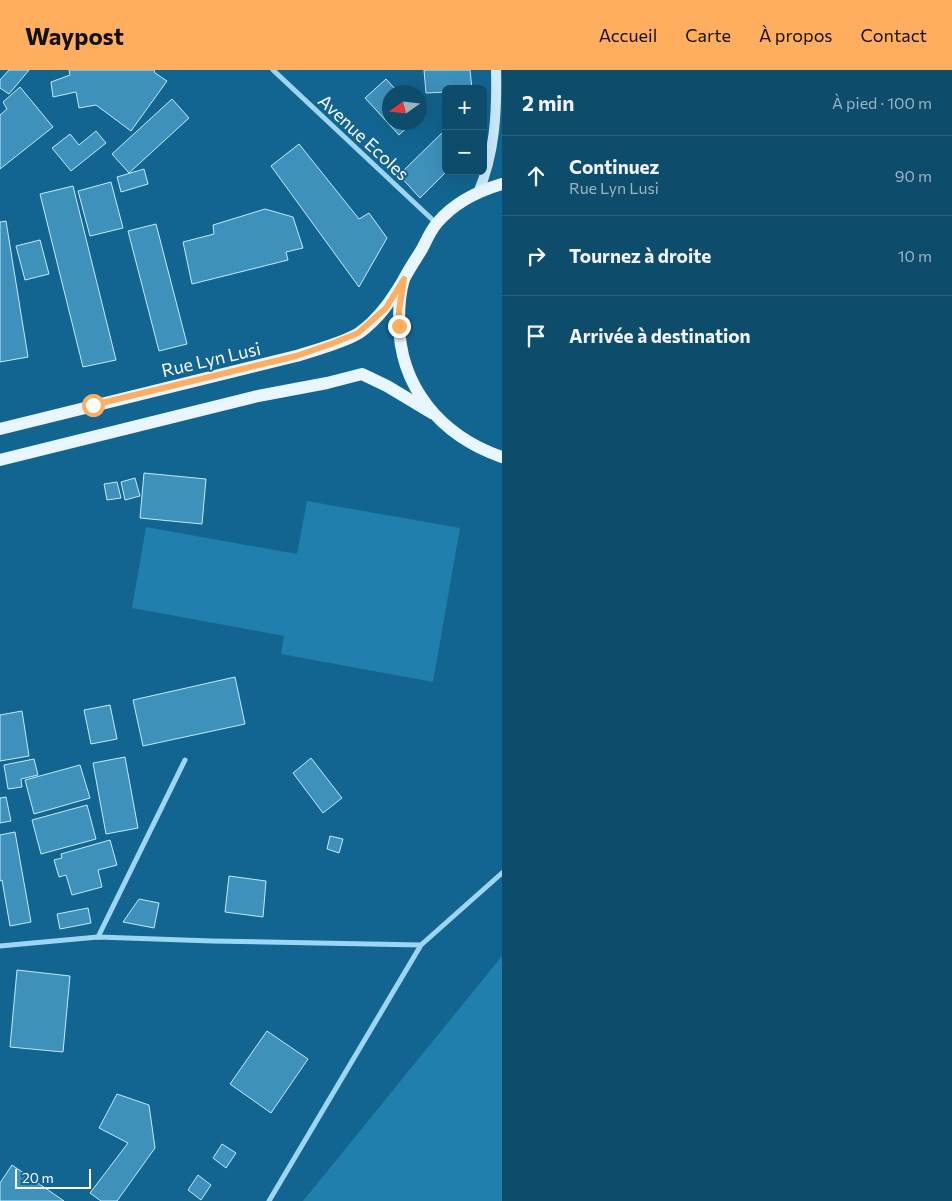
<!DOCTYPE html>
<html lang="fr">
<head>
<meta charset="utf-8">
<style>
  :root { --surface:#0e4c6c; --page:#175372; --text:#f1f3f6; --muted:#9bb4c2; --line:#2e637f; --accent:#ffad5e }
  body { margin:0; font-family:Commissioner,sans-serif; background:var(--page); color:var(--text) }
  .controls { position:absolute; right:15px; top:15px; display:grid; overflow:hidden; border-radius:8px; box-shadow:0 5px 20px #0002 }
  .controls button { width:45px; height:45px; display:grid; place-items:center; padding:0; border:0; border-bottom:1px solid var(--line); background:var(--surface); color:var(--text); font:25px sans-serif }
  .compass { position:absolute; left:382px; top:15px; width:45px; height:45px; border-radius:50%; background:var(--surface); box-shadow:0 5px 20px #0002; rotate:256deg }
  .scale { position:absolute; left:15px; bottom:12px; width:76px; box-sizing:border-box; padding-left:5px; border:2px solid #fff; border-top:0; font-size:14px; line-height:18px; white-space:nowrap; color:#fff; -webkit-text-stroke:4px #126590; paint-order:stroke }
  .stop { position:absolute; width:15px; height:15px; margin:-11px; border:4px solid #ffad5e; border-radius:50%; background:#fff }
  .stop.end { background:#ffad5e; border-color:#fff; box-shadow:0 1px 5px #0008 }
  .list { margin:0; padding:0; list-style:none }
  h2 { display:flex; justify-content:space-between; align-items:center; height:65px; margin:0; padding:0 20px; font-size:21px }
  h2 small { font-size:16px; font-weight:400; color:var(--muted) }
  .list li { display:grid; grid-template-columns:32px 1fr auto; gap:15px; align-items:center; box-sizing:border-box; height:80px; padding:0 20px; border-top:1px solid var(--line) }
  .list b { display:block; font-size:19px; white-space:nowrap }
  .list p { margin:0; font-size:16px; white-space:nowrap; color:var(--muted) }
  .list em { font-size:16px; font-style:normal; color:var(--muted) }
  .icon { flex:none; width:28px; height:28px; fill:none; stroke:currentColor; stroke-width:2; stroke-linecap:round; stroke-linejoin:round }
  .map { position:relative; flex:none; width:502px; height:1131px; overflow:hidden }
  header { display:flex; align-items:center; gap:30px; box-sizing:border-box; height:70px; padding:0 25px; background:var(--accent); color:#111 }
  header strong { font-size:24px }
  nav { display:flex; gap:28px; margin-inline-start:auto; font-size:18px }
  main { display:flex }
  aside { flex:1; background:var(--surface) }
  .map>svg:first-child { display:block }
  .green { fill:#207fad }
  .building { fill:#3e91bb; stroke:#c4eafd }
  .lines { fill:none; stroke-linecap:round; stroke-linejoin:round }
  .street { stroke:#9cd6f2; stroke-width:5 }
  .secondary { stroke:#cbebfc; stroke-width:10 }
  .primary { stroke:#e8f6ff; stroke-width:12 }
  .route { stroke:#ffad5e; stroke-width:6 }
  .labels { text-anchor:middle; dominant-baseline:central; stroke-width:4; stroke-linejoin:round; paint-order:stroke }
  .street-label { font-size:18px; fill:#fff; stroke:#126590 }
</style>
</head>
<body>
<header>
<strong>Waypost</strong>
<nav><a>Accueil</a><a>Carte</a><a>À propos</a><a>Contact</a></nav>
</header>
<main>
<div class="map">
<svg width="502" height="1131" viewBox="0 0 502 1131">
  <rect width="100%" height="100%" fill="#126590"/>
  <g class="green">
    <path d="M 307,431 L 460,458 L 433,612 L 281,584 L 284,566 L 132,538 L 146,457 L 297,484 Z"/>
    <path d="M 502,886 L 502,1131 L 303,1131 Z"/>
  </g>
  <g class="building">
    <path d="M 9,0 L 29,0 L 9,24 L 0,18 L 0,10 Z"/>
    <path d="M 69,0 L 154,0 L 155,3 L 167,11 L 131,61 L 96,35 L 79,38 L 76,22 L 53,27 L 51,12 L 70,5 Z"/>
    <path d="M 424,0 L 470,0 L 472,19 L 446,19 L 446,22 L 426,23 Z"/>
    <path d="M 386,9 L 398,22 L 390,22 L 390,52 L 413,52 L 399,65 L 365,28 Z"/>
    <path d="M 20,17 L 53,57 L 0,99 L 0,45 L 7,39 L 3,32 Z"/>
    <path d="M 172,29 L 189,48 L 129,103 L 112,84 Z"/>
    <path d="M 446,59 L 446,101 L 447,101 L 420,128 L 399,105 Z"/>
    <path d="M 96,61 L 106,73 L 71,101 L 52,78 L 70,64 L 79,75 Z"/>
    <path d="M 299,74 L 359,149 L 369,143 L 387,168 L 359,217 L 271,96 Z"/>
    <path d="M 144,99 L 148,114 L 121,122 L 117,107 Z"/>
    <path d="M 111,112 L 123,158 L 90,166 L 78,121 Z"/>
    <path d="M 73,116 L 116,290 L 83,297 L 40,124 Z"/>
    <path d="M 265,139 L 293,147 L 303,178 L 286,182 L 288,190 L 192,214 L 183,172 L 214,164 L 213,155 Z"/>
    <path d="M 6,151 L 28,287 L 0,292 L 0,152 Z"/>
    <path d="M 156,154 L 187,274 L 159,281 L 128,161 Z"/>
    <path d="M 40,170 L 49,204 L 25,210 L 16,176 Z"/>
    <path d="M 144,403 L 206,409 L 202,454 L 140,448 Z"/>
    <path d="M 135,408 L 140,426 L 125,430 L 121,412 Z"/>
    <path d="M 117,412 L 121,428 L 107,430 L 104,414 Z"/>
    <path d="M 235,607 L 245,654 L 143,676 L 133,630 Z"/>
    <path d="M 110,635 L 117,669 L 91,674 L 84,640 Z"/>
    <path d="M 22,641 L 29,686 L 0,691 L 0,645 Z"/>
    <path d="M 125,687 L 138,758 L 106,764 L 93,693 Z"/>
    <path d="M 311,688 L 342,728 L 323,743 L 293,703 Z"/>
    <path d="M 34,689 L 38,705 L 21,709 L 22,717 L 8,719 L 4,695 Z"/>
    <path d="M 80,695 L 90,728 L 34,744 L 25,710 Z"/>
    <path d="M 6,727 L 11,751 L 0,753 L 0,728 Z"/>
    <path d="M 87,735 L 96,769 L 41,784 L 32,750 Z"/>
    <path d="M 15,762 L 31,852 L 10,856 L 2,810 L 0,811 L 0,765 Z"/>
    <path d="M 330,766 L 343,769 L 339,783 L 327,779 Z"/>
    <path d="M 110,770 L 117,795 L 98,800 L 102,817 L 72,825 L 66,805 L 59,807 L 54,790 L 62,788 L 61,784 Z"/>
    <path d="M 229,806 L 266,811 L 263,847 L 225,842 Z"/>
    <path d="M 139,829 L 159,833 L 154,858 L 123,852 Z"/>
    <path d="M 88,838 L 91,853 L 60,859 L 57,844 Z"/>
    <path d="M 17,900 L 70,906 L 63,982 L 10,977 Z"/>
    <path d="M 267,961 L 308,989 L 271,1043 L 230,1014 Z"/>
    <path d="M 117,1024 L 149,1035 L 155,1078 L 117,1131 L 101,1131 L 90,1123 L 128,1073 L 99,1058 Z"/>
    <path d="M 222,1074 L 236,1083 L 226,1098 L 213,1088 Z"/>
    <path d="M 12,1095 L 64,1131 L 0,1131 L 0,1113 Z"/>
    <path d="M 198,1105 L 211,1115 L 201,1130 L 188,1120 Z"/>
  </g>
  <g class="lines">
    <g class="street">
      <path d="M 273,0 L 436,153"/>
      <path d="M 98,867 L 185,690"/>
      <path d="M 0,876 L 98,867 L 212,871 L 421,875"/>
      <path d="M 269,1131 L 421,875 L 502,803"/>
    </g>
    <path class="secondary" d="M 478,123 C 495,84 497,42 496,0"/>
    <g class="primary">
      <path d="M 502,114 C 478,121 453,134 437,153 C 431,160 426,171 422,179 C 416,189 409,199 404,209 C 400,222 399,237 399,251 C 399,317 441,366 502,387"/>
      <path d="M 0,359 L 296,286 C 313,281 345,272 359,263 C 379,249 392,229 404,209"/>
      <path d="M 0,390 L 258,326 L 327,313 L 362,304 L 387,316 L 432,343"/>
    </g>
  </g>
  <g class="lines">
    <path class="route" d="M 93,335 L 296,286 L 331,274 L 358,263 L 386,238 L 404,209 L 399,240 L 399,256"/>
  </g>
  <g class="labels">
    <g class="street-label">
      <text transform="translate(364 67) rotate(43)">Avenue Ecoles</text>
      <text transform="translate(211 289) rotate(-13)">Rue Lyn Lusi</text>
    </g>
  </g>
</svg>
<div class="controls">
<button>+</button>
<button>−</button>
</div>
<svg class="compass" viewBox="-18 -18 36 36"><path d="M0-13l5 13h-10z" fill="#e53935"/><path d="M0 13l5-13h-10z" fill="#9bb4c2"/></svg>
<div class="scale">20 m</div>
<div class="stop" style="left:93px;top:335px"></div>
<div class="stop end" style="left:399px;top:256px"></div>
</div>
<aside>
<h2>2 min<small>À pied · 100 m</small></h2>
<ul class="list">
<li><svg class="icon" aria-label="ahead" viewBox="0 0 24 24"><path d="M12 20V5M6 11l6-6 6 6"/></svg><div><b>Continuez</b><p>Rue Lyn Lusi</p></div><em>90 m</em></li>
<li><svg class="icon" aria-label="right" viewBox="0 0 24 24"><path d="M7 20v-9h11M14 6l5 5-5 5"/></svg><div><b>Tournez à droite</b></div><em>10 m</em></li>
<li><svg class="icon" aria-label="arrive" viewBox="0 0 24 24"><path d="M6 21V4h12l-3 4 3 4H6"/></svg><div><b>Arrivée à destination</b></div></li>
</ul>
</aside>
</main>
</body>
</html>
